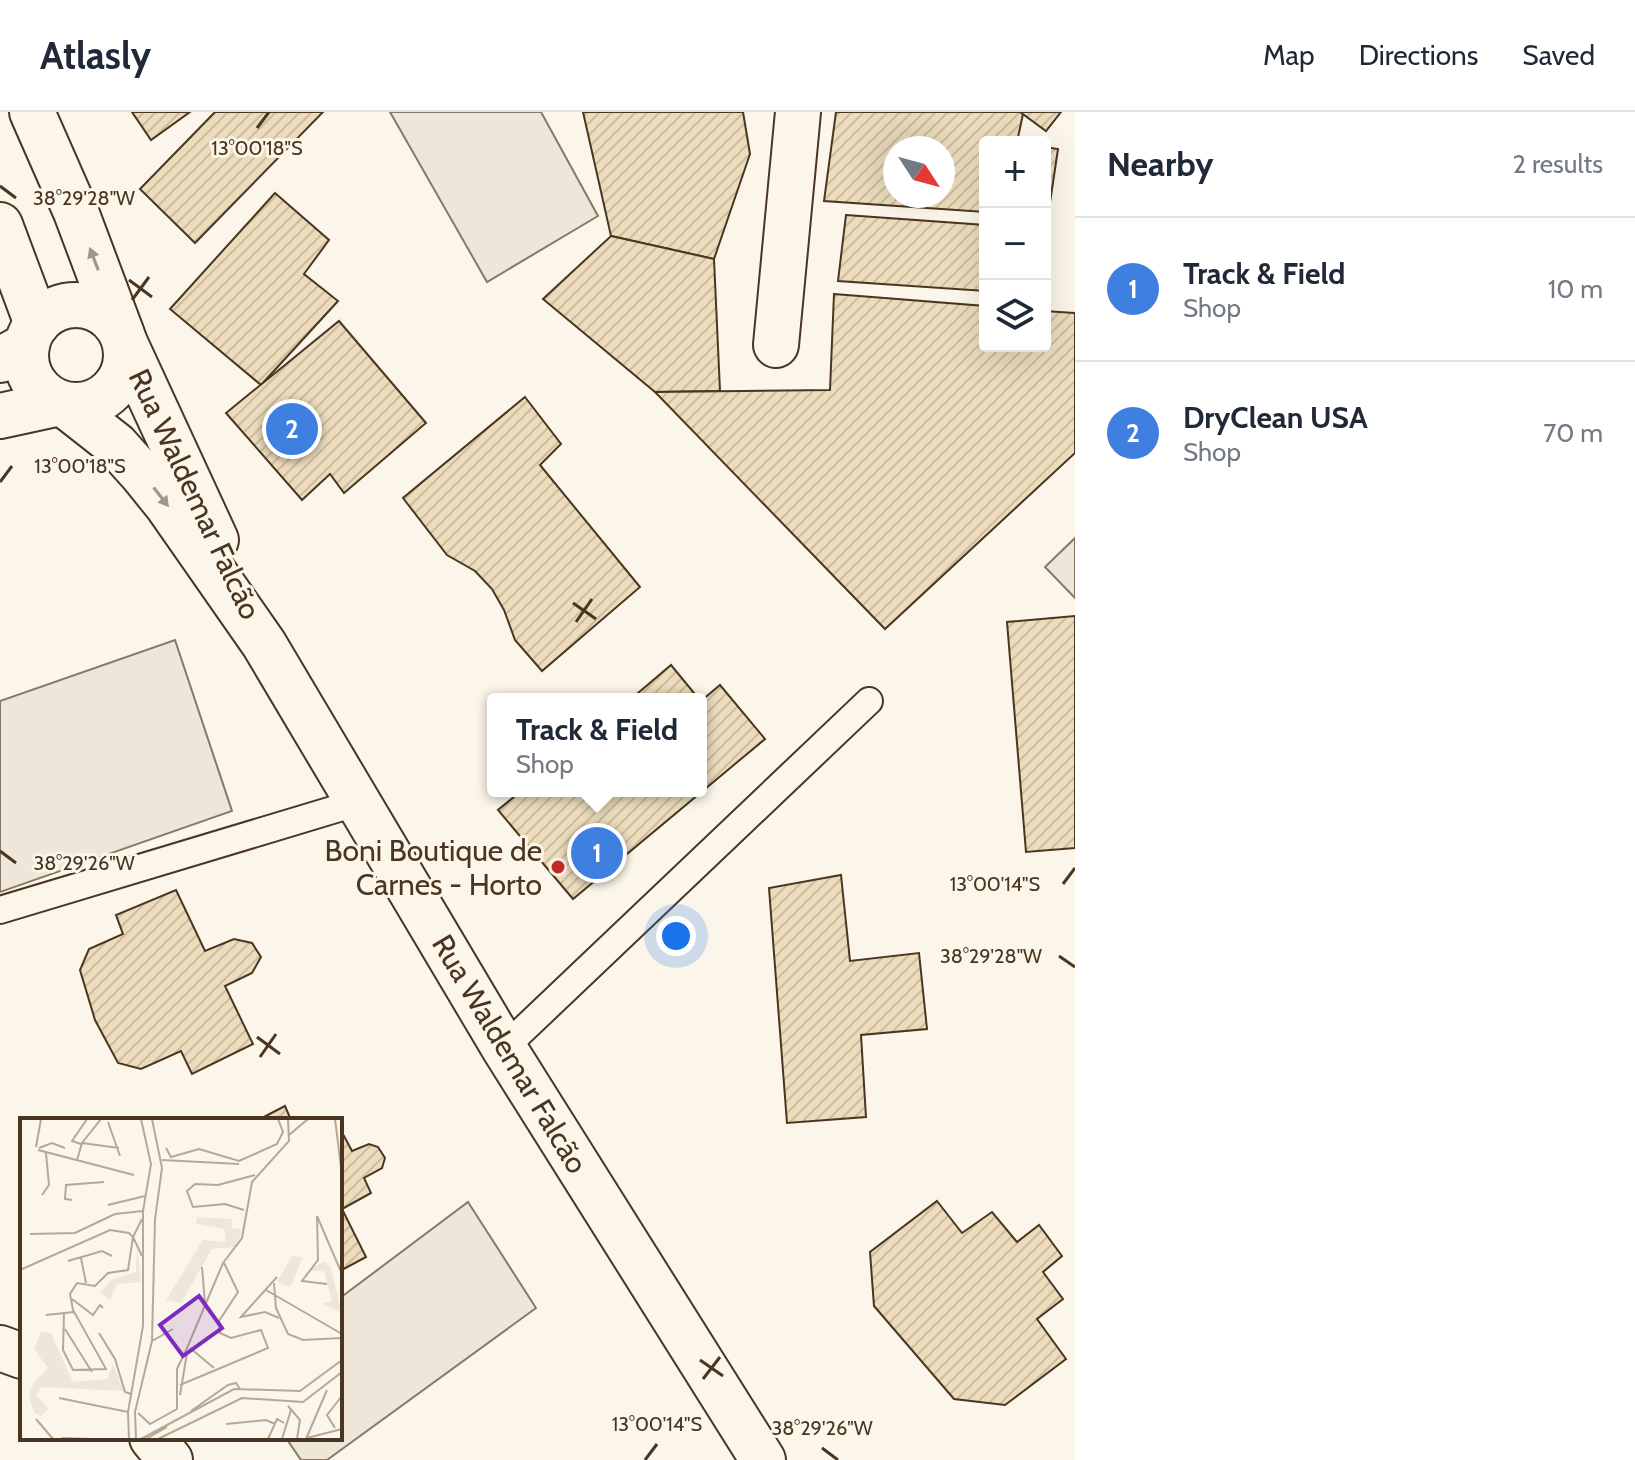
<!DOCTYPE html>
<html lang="en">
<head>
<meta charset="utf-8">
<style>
  :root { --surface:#fff; --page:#f2f2f3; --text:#1f2937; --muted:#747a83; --line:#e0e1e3; --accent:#db2777 }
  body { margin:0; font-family:Cabin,sans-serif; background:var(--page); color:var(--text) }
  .controls { position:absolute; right:24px; top:24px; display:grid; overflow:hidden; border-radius:8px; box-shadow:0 8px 32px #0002 }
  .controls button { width:72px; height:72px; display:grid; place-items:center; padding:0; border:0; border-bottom:2px solid var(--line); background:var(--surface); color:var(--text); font:40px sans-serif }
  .compass { position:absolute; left:883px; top:24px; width:72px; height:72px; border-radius:50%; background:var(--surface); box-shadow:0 8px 32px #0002; rotate:126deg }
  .you { position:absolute; left:676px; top:824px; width:28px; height:28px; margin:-20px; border:6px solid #fff; border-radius:50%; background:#1a73e8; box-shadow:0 0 0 12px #1a73e833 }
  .badge { display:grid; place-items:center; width:52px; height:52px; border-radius:50%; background:var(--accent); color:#fff; font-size:26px; font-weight:700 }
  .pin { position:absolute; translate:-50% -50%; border:4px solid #fff; box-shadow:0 2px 8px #0006 }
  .popup { position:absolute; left:487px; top:581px; width:220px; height:104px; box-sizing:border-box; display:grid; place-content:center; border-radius:8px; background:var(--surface); filter:drop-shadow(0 2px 6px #0005); font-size:26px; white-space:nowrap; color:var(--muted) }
  .popup b { font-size:30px; color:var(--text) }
  .popup::after { content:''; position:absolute; left:50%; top:100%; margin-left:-16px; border:16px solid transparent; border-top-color:var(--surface) }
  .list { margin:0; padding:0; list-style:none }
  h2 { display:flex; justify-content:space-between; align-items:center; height:104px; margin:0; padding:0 32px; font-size:34px }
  h2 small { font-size:26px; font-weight:400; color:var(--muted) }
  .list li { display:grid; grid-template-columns:52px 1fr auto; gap:24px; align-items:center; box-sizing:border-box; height:144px; padding:0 32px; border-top:2px solid var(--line) }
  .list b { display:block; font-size:30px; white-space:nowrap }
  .list p { margin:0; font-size:26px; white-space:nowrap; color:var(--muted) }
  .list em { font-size:26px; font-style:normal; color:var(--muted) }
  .icon { flex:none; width:44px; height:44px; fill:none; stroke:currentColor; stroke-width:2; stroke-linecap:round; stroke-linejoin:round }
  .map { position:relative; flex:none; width:1075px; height:1348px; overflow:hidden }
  header { display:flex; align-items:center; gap:48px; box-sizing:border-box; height:112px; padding:0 40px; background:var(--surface); border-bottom:2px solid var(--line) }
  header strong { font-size:38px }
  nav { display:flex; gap:44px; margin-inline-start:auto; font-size:28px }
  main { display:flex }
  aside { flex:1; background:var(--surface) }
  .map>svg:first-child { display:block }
  .green { fill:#ede6d9; stroke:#887966; stroke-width:2 }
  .building { fill:url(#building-hatch); stroke:#4a3520; stroke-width:2; fill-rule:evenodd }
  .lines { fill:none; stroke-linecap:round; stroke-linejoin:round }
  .service-casing { stroke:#4a3520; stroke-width:30 }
  .minor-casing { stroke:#4a3520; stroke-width:48 }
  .tertiary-casing { stroke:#4a3520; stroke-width:48 }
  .service { stroke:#fbf6e9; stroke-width:26 }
  .minor { stroke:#fbf6e9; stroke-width:44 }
  .tertiary { stroke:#fbf6e9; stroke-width:44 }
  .oneway { fill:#a29684 }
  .ticks { fill:none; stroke:#4a3520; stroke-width:3 }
  .poi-dot { fill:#c62828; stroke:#fbf6e9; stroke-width:3 }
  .labels { text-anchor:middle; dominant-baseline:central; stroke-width:6; stroke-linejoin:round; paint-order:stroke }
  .street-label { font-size:30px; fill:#4a3520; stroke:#fbf6e9 }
  .poi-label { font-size:30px; fill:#4a3520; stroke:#fbf6e9; text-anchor:end }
  .inset-road { fill:none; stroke:#b4a999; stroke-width:2 }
  .view { fill:#7b2cbf; fill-opacity:0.15; stroke:#7b2cbf; stroke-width:4 }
  .inset-edge { fill:none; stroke:#4a3520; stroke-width:4 }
  .ticks-label { font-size:20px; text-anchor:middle; fill:#4a3520; stroke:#fbf6e9; stroke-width:6; stroke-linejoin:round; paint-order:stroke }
</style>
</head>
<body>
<header>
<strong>Atlasly</strong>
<nav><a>Map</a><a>Directions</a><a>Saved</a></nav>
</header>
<main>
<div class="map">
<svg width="1075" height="1348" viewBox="0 0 1075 1348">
  <defs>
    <pattern id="building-hatch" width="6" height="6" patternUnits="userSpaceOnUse" patternTransform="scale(2)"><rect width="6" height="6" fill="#ecdcbc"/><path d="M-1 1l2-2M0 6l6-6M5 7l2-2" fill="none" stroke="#ccbda1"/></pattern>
  </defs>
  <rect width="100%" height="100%" fill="#fbf6e9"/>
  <g class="green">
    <path d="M 390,0 L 541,0 L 598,104 L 487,170 Z"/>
    <path d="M 1075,426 L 1075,486 L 1045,455 Z"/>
    <path d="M 175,528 L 232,699 L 0,780 L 0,589 Z"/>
    <path d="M 468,1090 L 536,1196 L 327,1348 L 301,1348 L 286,1326 L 340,1326 L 340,1186 Z"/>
  </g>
  <g class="building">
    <path d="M 132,0 L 190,0 L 151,28 Z"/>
    <path d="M 215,0 L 323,0 L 195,131 L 140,77 Z"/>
    <path d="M 583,0 L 743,0 L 750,42 L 714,147 L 611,124 Z"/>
    <path d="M 836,0 L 1020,0 L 1023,2 L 1017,30 L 985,30 L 985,100 L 824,89 ZM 895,36 L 943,36 L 943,84 L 895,84 Z"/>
    <path d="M 1020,0 L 1061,0 L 1046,19 Z"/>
    <path d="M 1045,35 L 1058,37 L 1048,104 L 1045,104 Z"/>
    <path d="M 275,81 L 329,128 L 304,162 L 338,189 L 261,273 L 170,197 Z"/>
    <path d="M 846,103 L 985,113 L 985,179 L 838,169 Z"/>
    <path d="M 611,124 L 714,147 L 720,279 L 655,280 L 543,187 Z"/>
    <path d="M 834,182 L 985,194 L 985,234 L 1045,234 L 1045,199 L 1075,201 L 1075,341 L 885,517 L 655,280 L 830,278 Z"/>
    <path d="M 339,209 L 426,311 L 344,381 L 330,362 L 302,388 L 226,301 Z"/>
    <path d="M 525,285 L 561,332 L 540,353 L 640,475 L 542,559 L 515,528 L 504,498 L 492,477 L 475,459 L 447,443 L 403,386 Z"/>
    <path d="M 1075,504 L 1075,736 L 1026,740 L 1007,510 Z"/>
    <path d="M 671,553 L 699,587 L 631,587 Z"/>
    <path d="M 720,573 L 765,627 L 573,787 L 498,698 L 521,679 L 701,679 L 701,589 Z"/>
    <path d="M 841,763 L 850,849 L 919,841 L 927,917 L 861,923 L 866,1005 L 787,1011 L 769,776 Z"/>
    <path d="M 176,778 L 205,839 L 234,827 L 252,831 L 261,845 L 252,861 L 225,874 L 253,932 L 192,962 L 181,939 L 141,957 L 118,951 L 95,908 L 80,858 L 89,837 L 123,822 L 116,803 Z"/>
    <path d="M 285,994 L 291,1008 L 258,1008 Z"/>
    <path d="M 344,1024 L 352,1039 L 369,1032 L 378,1035 L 385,1046 L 382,1056 L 364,1066 L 371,1081 L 342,1097 L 366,1145 L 340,1159 L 340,1027 Z"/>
    <path d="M 937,1089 L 962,1121 L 992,1100 L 1017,1130 L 1039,1113 L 1062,1144 L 1043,1160 L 1063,1187 L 1037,1207 L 1066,1247 L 1005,1293 L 954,1287 L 874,1194 L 870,1140 Z"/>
  </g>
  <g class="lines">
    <g class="service-casing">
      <g id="service">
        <path d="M 0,798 L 359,690"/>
        <path d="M 504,936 L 869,589"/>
      </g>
    </g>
    <g class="minor-casing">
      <g id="minor">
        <path d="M 776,233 L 798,0"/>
        <path d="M 0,248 L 27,233"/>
        <path d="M 0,304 L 60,291"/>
        <path d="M 0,1236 L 22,1244"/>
        <path d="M 152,1326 L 170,1348"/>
      </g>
    </g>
    <g class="tertiary-casing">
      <g id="tertiary">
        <path d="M 32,0 L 76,100 L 121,220"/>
        <path d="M 0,113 L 37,212"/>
        <circle cx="76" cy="243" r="50"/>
        <path d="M 125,231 L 216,428"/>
        <path d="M 65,293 L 116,333 L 142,362 L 167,393 L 264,532 L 504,936 L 763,1348"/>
      </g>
    </g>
    <use href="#service" class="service"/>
    <use href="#minor" class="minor"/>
    <use href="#tertiary" class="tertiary"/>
  </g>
  <defs><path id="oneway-solid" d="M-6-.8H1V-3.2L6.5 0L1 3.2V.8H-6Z" transform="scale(2)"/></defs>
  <g class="oneway">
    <use href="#oneway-solid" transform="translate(94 147) rotate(-111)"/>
    <use href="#oneway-solid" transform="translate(161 385) rotate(52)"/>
  </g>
  <path class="ticks" d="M 257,16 L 269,0M 0,74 L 16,86M 129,168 L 152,185M 132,188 L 149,165M 0,370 L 12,354M 573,491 L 596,507M 576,510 L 592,487M 0,739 L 16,751M 1063,772 L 1075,756M 1059,844 L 1075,855M 257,925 L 280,942M 260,945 L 276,922M 700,1248 L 723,1264M 703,1267 L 720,1245M 822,1336 L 838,1348M 645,1348 L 657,1332"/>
  <circle class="poi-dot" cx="558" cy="755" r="8"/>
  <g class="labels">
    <g class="street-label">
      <text transform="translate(195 382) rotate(65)">Rua Waldemar Falcão</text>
      <text transform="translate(510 942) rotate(59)">Rua Waldemar Falcão</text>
    </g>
    <g class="poi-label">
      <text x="542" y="738">Boni Boutique de<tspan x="542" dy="34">Carnes - Horto</tspan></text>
    </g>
  </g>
  <g transform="translate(20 1006)">
    <rect width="322" height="322" fill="#fbf6e9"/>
    <path d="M 177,99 L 212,101 L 212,110 L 221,111 L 220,119 L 214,129 L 192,131 L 161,185 L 146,182 L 183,122 L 206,124 L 204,111 L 176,106 ZM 117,128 L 121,164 L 97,166 L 90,182 L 80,175 L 91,162 L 116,154 ZM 272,138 L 283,139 L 270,169 L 257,164 ZM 304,143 L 311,150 L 322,195 L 301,185 L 312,184 L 304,153 L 289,153 ZM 21,214 L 31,215 L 53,264 L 87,261 L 93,246 L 104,273 L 22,269 L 16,277 L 29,291 L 21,298 L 14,295 L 9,279 L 13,265 L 28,250 L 14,231 Z" fill="#ede6d9"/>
    <path class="inset-road" d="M 315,1 L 322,57M 88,4 L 100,38M 269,17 L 288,1M 62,25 L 99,30M 61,26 L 52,23 L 67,1M 16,29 L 21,1M 19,30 L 32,25 L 45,30M 146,30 L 151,39 L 179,31 L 219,43 L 257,26 L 263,14 L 258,1M 18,32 L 114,57M 57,42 L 62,25 L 81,1M 142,42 L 219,46M 22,77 L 29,67 L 26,35M 52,82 L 45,81 L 46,67 L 84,64M 88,87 L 125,78M 224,92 L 205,86 L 173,89 L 167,73 L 175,66 L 198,67 L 235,57M 10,116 L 55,115 L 95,96 L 123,93M 122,138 L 113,119 L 122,101M 61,140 L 66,165M 48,143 L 82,133 L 92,138M 182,149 L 185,185M 0,152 L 90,112 L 109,115 L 113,119 L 108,152 L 88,155 L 75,168 L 57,165 L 50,176 L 53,192 L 86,251 L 53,252 L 43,232 L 44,195M 257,159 L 221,199 L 245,194 L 259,200M 254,165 L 256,190 L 268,216 L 283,222 L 322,220M 307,166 L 282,163 L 298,142 L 297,98 L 322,156M 246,172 L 322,216M 52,181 L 73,197 L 80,187 L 83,190M 26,197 L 54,194M 45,211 L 72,254M 79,215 L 95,241 L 105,274 L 111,276M 132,223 L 153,211M 167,230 L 203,145 L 222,120 L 232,64 L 269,23 L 268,1M 170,230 L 194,250M 160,267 L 248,230 L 241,212 L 211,220 L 200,215 L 199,203 L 218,174 L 204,145M 160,277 L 167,235M 39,280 L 108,294M 268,288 L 280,302 L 277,321M 171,293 L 208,267 L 216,265 L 220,271M 118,295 L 130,306 L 157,291 L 157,251 L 167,230M 16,301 L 33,321M 206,306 L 246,302 L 255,306M 315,310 L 307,297 L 322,278M 42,320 L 70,321M 287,320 L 322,311M 109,321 L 108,294 L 123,208 L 123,93 L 131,46 L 121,1M 116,321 L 115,294 L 132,223 L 135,101 L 142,50 L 132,1M 121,321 L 214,271 L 280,273 L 322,242M 126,321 L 147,309M 138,321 L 222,280 L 283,284 L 322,254M 212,321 L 240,321M 248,321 L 257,301 L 264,305M 262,321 L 271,292M 286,321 L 307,272"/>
    <path class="view" d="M 179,178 L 202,210 L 163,238 L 140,207 Z"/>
    <rect width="322" height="322" class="inset-edge"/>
  </g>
  <g class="ticks-label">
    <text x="257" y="43">13°00'18"S</text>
    <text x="84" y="93">38°29'28"W</text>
    <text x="80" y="361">13°00'18"S</text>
    <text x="84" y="758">38°29'26"W</text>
    <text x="995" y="779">13°00'14"S</text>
    <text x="991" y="851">38°29'28"W</text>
    <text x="657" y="1319">13°00'14"S</text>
    <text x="822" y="1323">38°29'26"W</text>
  </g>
</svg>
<div class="controls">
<button>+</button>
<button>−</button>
<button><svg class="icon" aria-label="layers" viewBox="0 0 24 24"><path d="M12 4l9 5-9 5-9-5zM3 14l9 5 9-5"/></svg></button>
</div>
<svg class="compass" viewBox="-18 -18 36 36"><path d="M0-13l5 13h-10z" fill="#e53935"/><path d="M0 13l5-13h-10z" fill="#747a83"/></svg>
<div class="you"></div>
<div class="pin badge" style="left:597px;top:741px;background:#3f7fe0">1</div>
<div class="popup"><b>Track &amp; Field</b>Shop</div>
<div class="pin badge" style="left:292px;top:317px;background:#3f7fe0">2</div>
</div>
<aside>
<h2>Nearby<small>2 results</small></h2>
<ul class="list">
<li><span class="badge" style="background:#3f7fe0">1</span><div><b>Track &amp; Field</b><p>Shop</p></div><em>10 m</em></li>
<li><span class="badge" style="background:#3f7fe0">2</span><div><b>DryClean USA</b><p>Shop</p></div><em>70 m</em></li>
</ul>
</aside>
</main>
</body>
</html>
